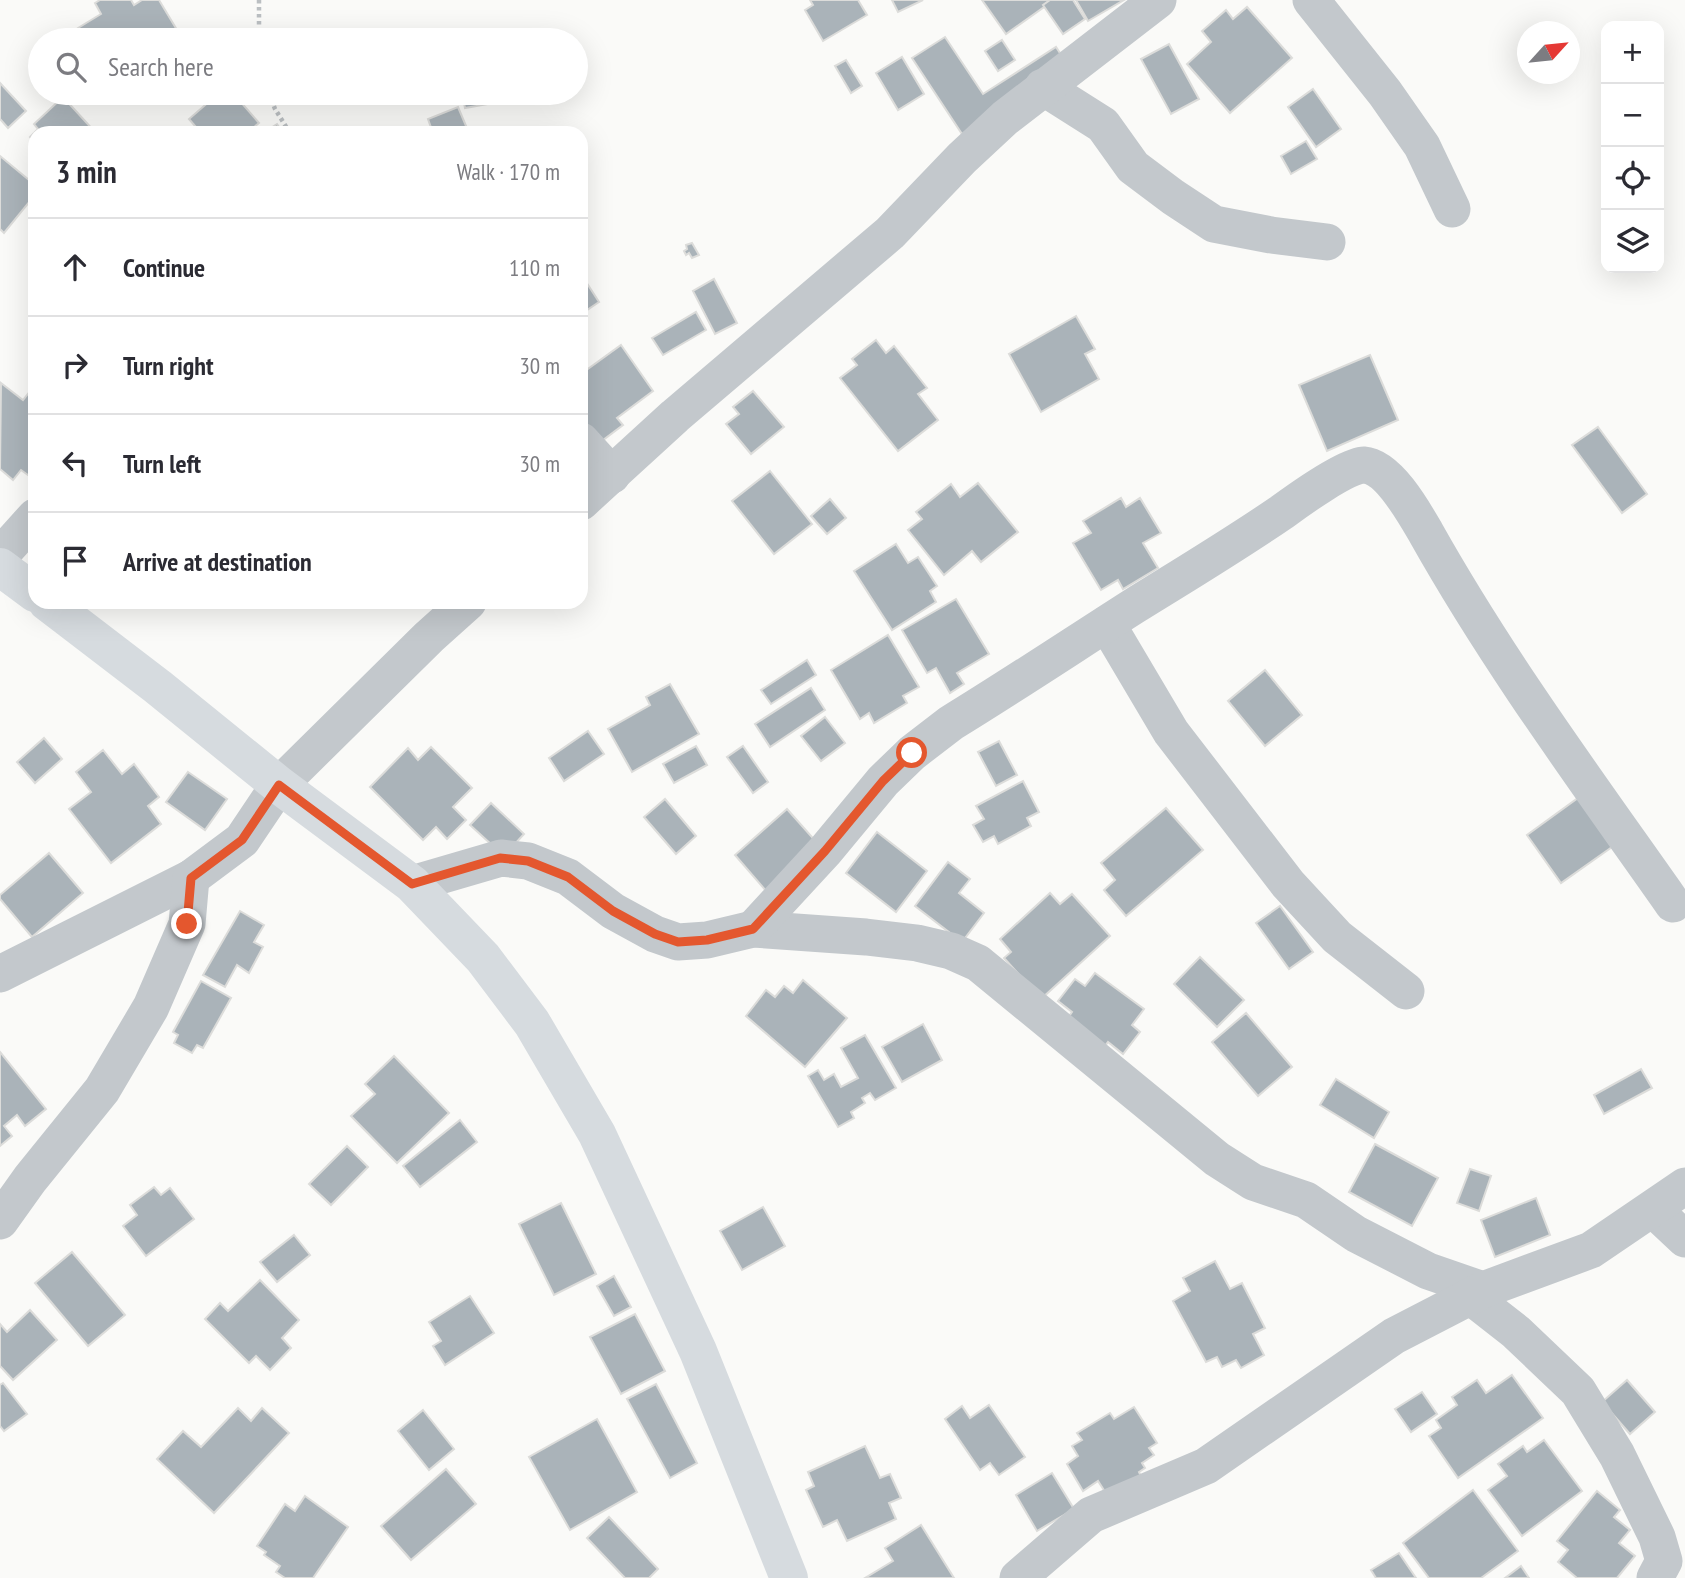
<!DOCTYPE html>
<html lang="en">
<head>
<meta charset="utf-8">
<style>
  :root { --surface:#fff; --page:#f7f7f7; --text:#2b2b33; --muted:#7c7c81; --line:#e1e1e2 }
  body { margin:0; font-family:"PT Sans Narrow",sans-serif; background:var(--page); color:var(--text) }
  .controls { position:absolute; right:21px; top:21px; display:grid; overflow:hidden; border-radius:14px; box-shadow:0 7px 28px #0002 }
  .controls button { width:63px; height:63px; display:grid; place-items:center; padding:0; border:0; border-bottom:2px solid var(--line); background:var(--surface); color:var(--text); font:35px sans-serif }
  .compass { position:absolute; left:1517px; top:21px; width:63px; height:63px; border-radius:50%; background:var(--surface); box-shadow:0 7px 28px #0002; rotate:63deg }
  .stop { position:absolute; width:21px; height:21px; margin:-16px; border:5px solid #e4572e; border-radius:50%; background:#fff }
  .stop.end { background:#e4572e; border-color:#fff; box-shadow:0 2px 7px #0008 }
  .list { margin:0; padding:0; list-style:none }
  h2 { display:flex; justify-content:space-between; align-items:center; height:91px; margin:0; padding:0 28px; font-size:30px }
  h2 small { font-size:23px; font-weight:400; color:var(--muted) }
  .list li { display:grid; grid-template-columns:46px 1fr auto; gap:21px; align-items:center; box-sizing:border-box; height:98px; padding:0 28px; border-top:2px solid var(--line) }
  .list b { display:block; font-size:26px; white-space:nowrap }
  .list em { font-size:23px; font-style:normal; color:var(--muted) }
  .icon { flex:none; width:38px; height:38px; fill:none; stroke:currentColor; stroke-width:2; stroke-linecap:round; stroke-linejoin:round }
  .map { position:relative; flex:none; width:1685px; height:1578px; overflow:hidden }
  .search { position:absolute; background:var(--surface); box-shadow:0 7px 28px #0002; left:28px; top:28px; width:560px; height:77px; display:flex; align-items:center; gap:18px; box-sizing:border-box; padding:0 24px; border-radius:38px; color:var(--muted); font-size:26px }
  .panel { position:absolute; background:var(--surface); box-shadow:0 7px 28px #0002; left:28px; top:126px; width:560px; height:483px; border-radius:21px }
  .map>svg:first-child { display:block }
  .building { fill:#aab3b9; stroke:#dcdcda; stroke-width:2 }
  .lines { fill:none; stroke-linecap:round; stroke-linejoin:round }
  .path { stroke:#bbbfc2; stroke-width:4.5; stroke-dasharray:3.5 3.5; stroke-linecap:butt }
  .street { stroke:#c3c8cc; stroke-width:37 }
  .secondary { stroke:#d6dbdf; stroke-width:38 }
  .route { stroke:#e4572e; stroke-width:9 }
</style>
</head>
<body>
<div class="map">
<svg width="1685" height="1578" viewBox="0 0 1685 1578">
  <rect width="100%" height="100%" fill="#fafaf8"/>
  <g class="building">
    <path d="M 100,0 L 131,0 L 134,5 L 142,0 L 159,0 L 177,30 L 159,40 L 85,40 L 78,28 L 101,14 L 95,3 Z"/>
    <path d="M 810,0 L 858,0 L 867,15 L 823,41 L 805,10 L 813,5 Z"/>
    <path d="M 892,0 L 923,0 L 898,12 Z"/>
    <path d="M 982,0 L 1054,0 L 1006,34 Z"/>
    <path d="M 1050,0 L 1073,0 L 1085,19 L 1063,34 L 1043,5 Z"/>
    <path d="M 1076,0 L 1124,0 L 1088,21 Z"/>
    <path d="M 1247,7 L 1292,58 L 1230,113 L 1187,64 L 1211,42 L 1202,31 L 1226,10 L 1233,19 Z"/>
    <path d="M 945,37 L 983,94 L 1056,47 L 1067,64 L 962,134 L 912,58 Z"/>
    <path d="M 1002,40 L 1015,60 L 998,71 L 985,51 Z"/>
    <path d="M 1169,44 L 1199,99 L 1171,114 L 1141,59 Z"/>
    <path d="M 902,57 L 924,94 L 898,110 L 876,73 Z"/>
    <path d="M 846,60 L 862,86 L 851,93 L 835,66 Z"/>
    <path d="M 0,83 L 26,111 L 8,128 L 0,119 Z"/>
    <path d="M 1313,89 L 1341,129 L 1316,147 L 1288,107 Z"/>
    <path d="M 219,93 L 233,93 L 259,123 L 247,133 L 201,133 L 189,119 Z"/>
    <path d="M 462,93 L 486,93 L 488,104 L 465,108 Z"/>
    <path d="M 63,97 L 96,133 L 35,133 L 35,143 L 30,137 L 38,129 L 34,124 Z"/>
    <path d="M 458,107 L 469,133 L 433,133 L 428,119 Z"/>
    <path d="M 277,124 L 283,133 L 263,133 Z"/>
    <path d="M 1306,141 L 1317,159 L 1291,174 L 1281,156 Z"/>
    <path d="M 0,156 L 35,185 L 35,195 L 4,233 L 0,229 Z"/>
    <path d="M 692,243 L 699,255 L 692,258 L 689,253 L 686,255 L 684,251 L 687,249 L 686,245 Z"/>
    <path d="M 581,274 L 599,302 L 587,310 L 581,301 Z"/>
    <path d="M 714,279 L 737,323 L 715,334 L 693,291 Z"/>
    <path d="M 696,312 L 706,330 L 663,355 L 652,338 Z"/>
    <path d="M 1076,316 L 1095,349 L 1085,354 L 1099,379 L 1041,412 L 1009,354 Z"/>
    <path d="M 876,340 L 886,353 L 894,346 L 927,388 L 918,394 L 938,420 L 898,451 L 840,378 L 857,365 L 852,359 Z"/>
    <path d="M 621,345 L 653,391 L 617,418 L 623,425 L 595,446 L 581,427 L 581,374 Z"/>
    <path d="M 1370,355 L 1398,420 L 1327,451 L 1299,385 Z"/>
    <path d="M 1,383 L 23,400 L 31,390 L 35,394 L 35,480 L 21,470 L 13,480 L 0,469 Z"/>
    <path d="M 753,391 L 784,427 L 751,454 L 726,424 L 739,414 L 733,407 Z"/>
    <path d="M 1598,427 L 1647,494 L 1622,513 L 1572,445 Z"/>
    <path d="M 770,471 L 812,524 L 774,554 L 732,501 Z"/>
    <path d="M 978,483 L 1018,532 L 981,562 L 972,551 L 944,575 L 908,530 L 922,519 L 916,512 L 951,484 L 960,497 Z"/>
    <path d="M 1121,498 L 1126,507 L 1140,498 L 1161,533 L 1143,543 L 1158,568 L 1123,589 L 1118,580 L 1101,590 L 1073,543 L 1091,533 L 1083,521 Z"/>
    <path d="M 830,499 L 846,518 L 827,534 L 811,516 Z"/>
    <path d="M 896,544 L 908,563 L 918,557 L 937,586 L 930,591 L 936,602 L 892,630 L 854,571 Z"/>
    <path d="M 956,599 L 989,654 L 957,673 L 964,684 L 950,693 L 936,668 L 927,673 L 902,630 Z"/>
    <path d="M 888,635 L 919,687 L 903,696 L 907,703 L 874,723 L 869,713 L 860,719 L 831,670 Z"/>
    <path d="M 807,660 L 816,675 L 771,704 L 761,690 Z"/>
    <path d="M 1265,670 L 1302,715 L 1265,746 L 1228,701 Z"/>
    <path d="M 670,684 L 699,734 L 632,772 L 608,729 L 650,705 L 646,697 Z"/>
    <path d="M 811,688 L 825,710 L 770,747 L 755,724 Z"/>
    <path d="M 825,717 L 845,743 L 821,761 L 801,736 Z"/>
    <path d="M 588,731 L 604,754 L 564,781 L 549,758 Z"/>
    <path d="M 44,738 L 62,759 L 35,783 L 17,762 Z"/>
    <path d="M 999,741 L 1017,775 L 996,786 L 978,752 Z"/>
    <path d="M 696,746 L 707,765 L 674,783 L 663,764 Z"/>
    <path d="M 743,746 L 768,782 L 753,793 L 727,757 Z"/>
    <path d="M 431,747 L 472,788 L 453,807 L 466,820 L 447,839 L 436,827 L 423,840 L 370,787 L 408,748 L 418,760 Z"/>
    <path d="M 103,750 L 122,774 L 134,764 L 159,797 L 148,806 L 161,824 L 111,863 L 69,809 L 91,792 L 76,772 Z"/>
    <path d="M 188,772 L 227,799 L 205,830 L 166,802 Z"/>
    <path d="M 1023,781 L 1039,812 L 1027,818 L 1031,826 L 998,844 L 994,836 L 983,842 L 973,825 L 984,819 L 976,806 Z"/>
    <path d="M 1578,798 L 1612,847 L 1561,883 L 1527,835 Z"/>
    <path d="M 665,799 L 696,836 L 676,854 L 644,817 Z"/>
    <path d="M 491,803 L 524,834 L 504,856 L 470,825 Z"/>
    <path d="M 1166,808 L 1203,850 L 1126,916 L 1104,890 L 1115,880 L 1101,863 Z"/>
    <path d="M 787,809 L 819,845 L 773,899 L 735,855 Z"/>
    <path d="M 877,832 L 927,871 L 896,912 L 846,873 Z"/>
    <path d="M 49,853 L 83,893 L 32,937 L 0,899 L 0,895 Z"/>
    <path d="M 948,862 L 970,879 L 959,893 L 984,913 L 962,942 L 915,906 Z"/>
    <path d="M 1050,893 L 1060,904 L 1072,894 L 1110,936 L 1041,999 L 1004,958 L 1011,952 L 1000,939 Z"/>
    <path d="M 1280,906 L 1313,952 L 1289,969 L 1256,923 Z"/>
    <path d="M 240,911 L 264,925 L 254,942 L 263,947 L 249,973 L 237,965 L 225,987 L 203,975 Z"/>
    <path d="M 1200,957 L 1244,1000 L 1217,1027 L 1174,984 Z"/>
    <path d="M 1095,973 L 1144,1009 L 1132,1025 L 1140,1032 L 1123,1054 L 1108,1042 L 1102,1050 L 1065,1022 L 1072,1012 L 1058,1001 L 1075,979 L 1085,986 Z"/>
    <path d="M 803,980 L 847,1018 L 805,1067 L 746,1016 L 766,990 L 775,997 L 784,986 L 793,993 Z"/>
    <path d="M 201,981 L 231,998 L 203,1048 L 197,1045 L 192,1053 L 174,1043 L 178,1035 L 173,1032 Z"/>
    <path d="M 1246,1013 L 1292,1067 L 1258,1096 L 1212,1042 Z"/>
    <path d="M 923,1024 L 942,1060 L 902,1082 L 882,1047 Z"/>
    <path d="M 865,1035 L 896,1088 L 875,1100 L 870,1093 L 862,1098 L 865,1103 L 851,1112 L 854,1118 L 838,1127 L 808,1076 L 818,1070 L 824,1080 L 834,1074 L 841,1087 L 858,1078 L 841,1048 Z"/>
    <path d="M 0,1052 L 46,1109 L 25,1126 L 17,1115 L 4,1126 L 12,1136 L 0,1146 Z"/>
    <path d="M 394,1056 L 449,1113 L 397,1163 L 351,1116 L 375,1094 L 365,1084 Z"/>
    <path d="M 1641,1069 L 1652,1088 L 1604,1114 L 1594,1095 Z"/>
    <path d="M 1336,1079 L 1389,1112 L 1374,1138 L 1320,1105 Z"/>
    <path d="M 460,1120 L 477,1142 L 420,1187 L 403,1166 Z"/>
    <path d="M 1375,1144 L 1438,1178 L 1412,1226 L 1349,1192 Z"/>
    <path d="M 347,1146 L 368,1167 L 331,1205 L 309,1184 Z"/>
    <path d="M 1470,1169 L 1491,1176 L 1479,1211 L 1457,1203 Z"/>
    <path d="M 154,1187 L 161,1195 L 170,1188 L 194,1219 L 146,1256 L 123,1226 L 137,1215 L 130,1205 Z"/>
    <path d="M 1536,1198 L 1550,1235 L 1495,1257 L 1481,1220 Z"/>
    <path d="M 561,1203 L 596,1274 L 554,1295 L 519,1224 Z"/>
    <path d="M 763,1207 L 785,1246 L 742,1270 L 720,1231 Z"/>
    <path d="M 294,1235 L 310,1255 L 277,1282 L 260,1262 Z"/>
    <path d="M 72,1252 L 125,1315 L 88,1346 L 35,1283 Z"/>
    <path d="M 1215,1261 L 1230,1289 L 1242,1283 L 1265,1328 L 1253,1334 L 1264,1355 L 1241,1368 L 1236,1360 L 1222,1367 L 1217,1357 L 1206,1362 L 1173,1301 L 1190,1291 L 1183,1278 Z"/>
    <path d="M 614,1276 L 631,1307 L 614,1316 L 597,1286 Z"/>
    <path d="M 260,1280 L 299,1320 L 282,1338 L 291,1348 L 270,1370 L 256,1356 L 249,1363 L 205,1319 L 220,1303 L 228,1311 Z"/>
    <path d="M 470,1296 L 494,1333 L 445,1365 L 433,1346 L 441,1341 L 429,1322 Z"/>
    <path d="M 30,1310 L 57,1340 L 13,1380 L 0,1366 L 0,1324 L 7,1332 Z"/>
    <path d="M 635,1314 L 665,1371 L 621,1394 L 590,1337 Z"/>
    <path d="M 1512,1375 L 1543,1418 L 1458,1478 L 1429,1436 L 1441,1428 L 1436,1420 L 1457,1405 L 1452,1397 L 1477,1380 L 1486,1393 Z"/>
    <path d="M 1627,1380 L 1655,1412 L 1630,1434 L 1602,1402 Z"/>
    <path d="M 3,1383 L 27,1414 L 4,1431 L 0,1426 L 0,1385 Z"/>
    <path d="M 656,1384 L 697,1463 L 670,1478 L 627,1399 Z"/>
    <path d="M 1422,1392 L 1437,1414 L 1411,1432 L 1395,1409 Z"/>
    <path d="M 989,1405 L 1025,1457 L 999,1475 L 990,1463 L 980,1470 L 945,1419 L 962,1406 L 970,1418 Z"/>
    <path d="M 1134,1407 L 1157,1443 L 1149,1448 L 1154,1455 L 1142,1463 L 1145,1468 L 1139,1472 L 1142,1478 L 1109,1498 L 1098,1481 L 1083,1491 L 1067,1464 L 1078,1456 L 1072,1446 L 1082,1440 L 1077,1433 L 1110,1413 L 1114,1419 Z"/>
    <path d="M 238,1408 L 251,1421 L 262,1408 L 289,1433 L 214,1513 L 157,1459 L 183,1431 L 201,1447 Z"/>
    <path d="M 423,1410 L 454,1449 L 429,1470 L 398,1431 Z"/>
    <path d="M 597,1419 L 637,1492 L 570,1530 L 529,1457 Z"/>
    <path d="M 1544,1440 L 1582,1491 L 1522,1536 L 1488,1490 L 1507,1476 L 1498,1464 L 1523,1446 L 1527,1452 Z"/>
    <path d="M 865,1446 L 880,1478 L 890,1474 L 901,1498 L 889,1503 L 896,1519 L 847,1541 L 837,1520 L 823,1527 L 806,1490 L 814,1486 L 808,1472 Z"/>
    <path d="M 446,1469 L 476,1504 L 411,1560 L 381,1526 Z"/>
    <path d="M 1052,1473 L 1074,1509 L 1037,1531 L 1016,1495 Z"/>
    <path d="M 1473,1490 L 1518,1551 L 1481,1578 L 1429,1578 L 1403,1543 Z"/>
    <path d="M 1597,1491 L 1620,1510 L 1614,1517 L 1630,1530 L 1619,1543 L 1635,1556 L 1617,1578 L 1577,1578 L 1558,1562 L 1568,1550 L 1557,1541 Z"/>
    <path d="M 305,1496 L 348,1527 L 313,1578 L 285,1578 L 276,1572 L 280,1566 L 264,1555 L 266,1552 L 257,1546 L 285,1504 L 295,1511 Z"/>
    <path d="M 609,1517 L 658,1569 L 649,1578 L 625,1578 L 587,1538 Z"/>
    <path d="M 921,1525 L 954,1578 L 865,1578 L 893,1561 L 885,1548 Z"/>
    <path d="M 1399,1553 L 1416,1578 L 1376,1578 L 1371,1570 Z"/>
    <path d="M 1521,1566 L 1529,1578 L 1505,1578 Z"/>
  </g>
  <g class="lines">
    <g class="path">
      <path d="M 259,0 L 259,40"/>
      <path d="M 269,93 L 275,109 L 290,133"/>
    </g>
    <g class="street">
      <path d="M 1311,0 L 1385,93 L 1422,146 L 1452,209"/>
      <path d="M 1043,87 L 1103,125 L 1133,167 L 1173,197 L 1214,224 L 1271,235 L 1327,242"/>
      <path d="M 581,441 L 612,475"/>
      <path d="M 581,502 L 675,416 L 890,233 L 962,158 L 1005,118 L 1158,0"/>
      <path d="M 0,556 L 35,517"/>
      <path d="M 1107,624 L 1171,732 L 1288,884 L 1337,937 L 1406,991"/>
      <path d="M 412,884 L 501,858 L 528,861 L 568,877 L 613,911 L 655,934 L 678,942 L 707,940 L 753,929 L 866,937 L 917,943 L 951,951 L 978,963 L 1217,1159 L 1253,1182 L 1306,1200 L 1356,1234 L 1428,1271 L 1483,1290"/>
      <path d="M 753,929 L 825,851 L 883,781 L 912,753 L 951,723 C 1013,685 1073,645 1134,606 C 1184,575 1234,545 1282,512 C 1297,501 1348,464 1364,465 C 1389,467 1415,514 1426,533 C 1499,663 1588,783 1673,904"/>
      <path d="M 0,974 L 191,878 L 242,840 L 279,785 L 429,637 L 468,602"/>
      <path d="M 1653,1209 L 1685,1239"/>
      <path d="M 0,1221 L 30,1179 L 102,1090 L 151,1007 L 187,924 L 191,878"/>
      <path d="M 1470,1296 L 1516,1332 L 1578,1391 L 1617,1455 L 1657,1537 L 1664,1561 L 1655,1578"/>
      <path d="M 1018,1578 L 1091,1515 L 1206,1466 L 1394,1336 L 1483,1290 L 1591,1250 L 1685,1186"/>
    </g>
    <g class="secondary">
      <path d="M 0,567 L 35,593"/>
      <path d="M 47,602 L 158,687 L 279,785 L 412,884 L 483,958 L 532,1023 L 597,1134 L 698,1351 L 789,1578"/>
    </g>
  </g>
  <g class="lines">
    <path class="route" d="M 187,924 L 191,878 L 242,840 L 279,785 L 412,884 L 500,858 L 528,861 L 568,877 L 613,911 L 655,934 L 678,942 L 707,940 L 753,929 L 825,851 L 883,781 L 912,753"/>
  </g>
</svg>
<div class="controls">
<button>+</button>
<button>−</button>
<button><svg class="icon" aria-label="locate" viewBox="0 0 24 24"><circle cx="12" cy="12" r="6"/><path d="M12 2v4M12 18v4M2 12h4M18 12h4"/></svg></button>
<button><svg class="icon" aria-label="layers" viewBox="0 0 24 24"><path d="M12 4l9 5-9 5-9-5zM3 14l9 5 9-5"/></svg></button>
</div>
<svg class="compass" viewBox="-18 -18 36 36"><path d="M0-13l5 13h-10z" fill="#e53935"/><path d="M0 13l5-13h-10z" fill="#7c7c81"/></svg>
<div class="stop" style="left:912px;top:753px"></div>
<div class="stop end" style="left:187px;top:924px"></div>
<div class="search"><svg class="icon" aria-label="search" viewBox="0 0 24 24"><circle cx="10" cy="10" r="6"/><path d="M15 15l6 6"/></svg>Search here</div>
<section class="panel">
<h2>3 min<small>Walk · 170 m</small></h2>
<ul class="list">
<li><svg class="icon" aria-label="ahead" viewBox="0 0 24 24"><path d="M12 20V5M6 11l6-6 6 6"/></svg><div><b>Continue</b></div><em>110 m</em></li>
<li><svg class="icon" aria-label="right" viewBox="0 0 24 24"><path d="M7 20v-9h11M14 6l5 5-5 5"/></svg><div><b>Turn right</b></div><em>30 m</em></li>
<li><svg class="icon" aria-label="left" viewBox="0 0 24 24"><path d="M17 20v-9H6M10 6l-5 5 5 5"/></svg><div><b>Turn left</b></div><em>30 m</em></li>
<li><svg class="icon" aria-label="arrive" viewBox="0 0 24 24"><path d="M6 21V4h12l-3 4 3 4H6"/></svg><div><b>Arrive at destination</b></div></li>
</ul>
</section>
</div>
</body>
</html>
